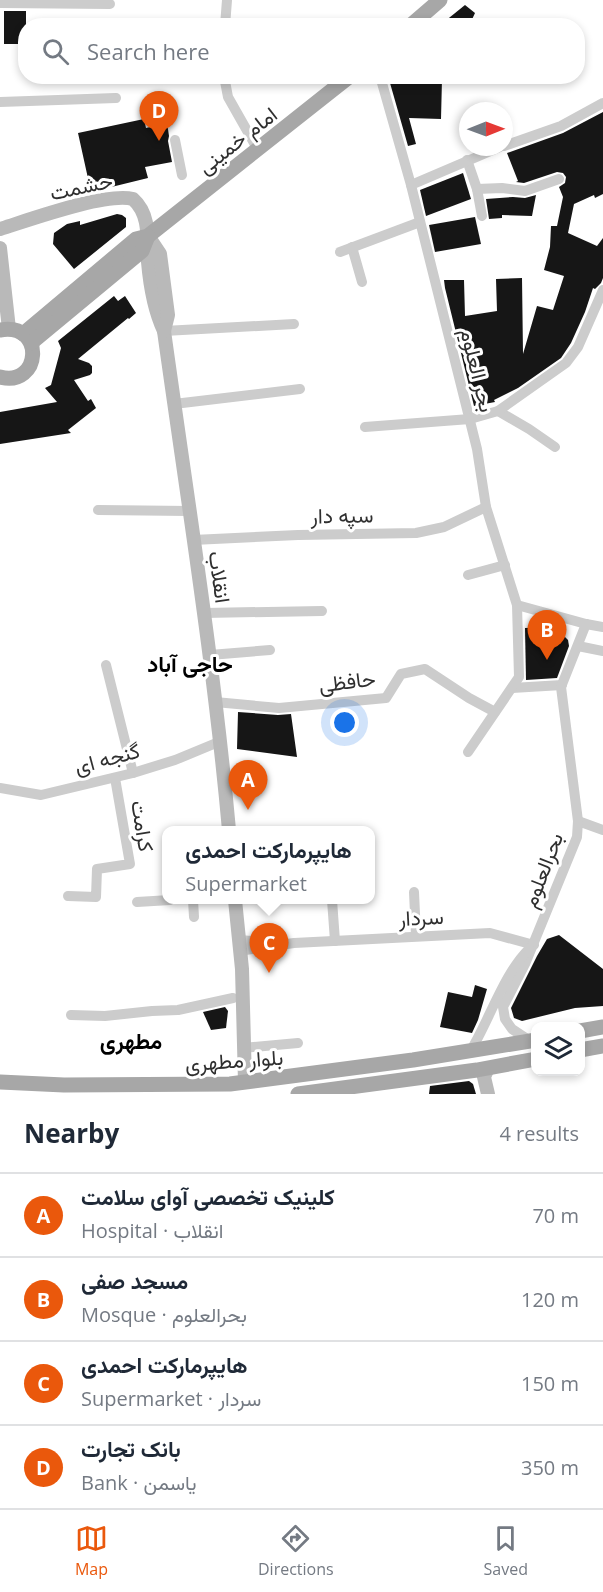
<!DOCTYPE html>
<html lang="en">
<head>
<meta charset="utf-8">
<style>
  :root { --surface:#fff; --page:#f6f6f7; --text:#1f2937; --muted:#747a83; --line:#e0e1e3; --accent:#ea580c }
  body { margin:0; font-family:"Open Sans",Vazirmatn,sans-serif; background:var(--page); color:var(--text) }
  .controls { position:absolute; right:18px; bottom:18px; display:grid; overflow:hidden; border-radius:12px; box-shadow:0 3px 9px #0003 }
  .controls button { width:54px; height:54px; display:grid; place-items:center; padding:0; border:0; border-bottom:2px solid var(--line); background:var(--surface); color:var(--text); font:30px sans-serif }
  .compass { position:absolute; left:459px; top:102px; width:54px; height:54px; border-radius:50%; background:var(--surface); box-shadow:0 3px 9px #0003; rotate:89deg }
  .you { position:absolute; left:345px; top:723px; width:21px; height:21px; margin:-15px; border:4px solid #fff; border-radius:50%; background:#1a73e8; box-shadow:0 0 0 9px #1a73e833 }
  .badge { display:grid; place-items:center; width:39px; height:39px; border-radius:50%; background:var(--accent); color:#fff; font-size:20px; font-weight:700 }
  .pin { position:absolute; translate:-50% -50px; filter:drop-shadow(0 2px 3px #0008) }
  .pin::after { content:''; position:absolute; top:32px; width:21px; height:18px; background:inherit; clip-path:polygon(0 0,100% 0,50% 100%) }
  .popup { position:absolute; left:162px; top:826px; width:213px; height:78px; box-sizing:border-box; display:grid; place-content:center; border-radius:12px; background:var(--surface); filter:drop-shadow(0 2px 4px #0005); font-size:20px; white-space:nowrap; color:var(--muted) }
  .popup b { font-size:22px; color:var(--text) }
  .popup::after { content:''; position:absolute; left:50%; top:100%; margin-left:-12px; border:12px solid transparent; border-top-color:var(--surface) }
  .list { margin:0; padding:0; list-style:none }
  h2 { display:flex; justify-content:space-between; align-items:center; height:78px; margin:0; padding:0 24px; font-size:26px }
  h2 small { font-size:20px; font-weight:400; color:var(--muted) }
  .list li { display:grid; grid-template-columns:39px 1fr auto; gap:18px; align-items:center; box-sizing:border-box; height:84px; padding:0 24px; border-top:2px solid var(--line) }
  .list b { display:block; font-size:22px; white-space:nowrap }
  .list p { margin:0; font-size:20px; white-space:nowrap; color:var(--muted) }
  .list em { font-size:20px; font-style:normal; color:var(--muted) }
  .icon { flex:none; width:33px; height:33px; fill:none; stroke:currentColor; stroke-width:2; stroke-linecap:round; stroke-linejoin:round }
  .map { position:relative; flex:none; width:603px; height:1094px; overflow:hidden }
  .search { position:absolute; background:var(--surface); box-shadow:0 3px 9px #0003; left:18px; right:18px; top:18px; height:66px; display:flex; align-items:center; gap:15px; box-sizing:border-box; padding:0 21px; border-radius:24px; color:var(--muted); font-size:22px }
  .sheet { height:414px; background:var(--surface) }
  nav { display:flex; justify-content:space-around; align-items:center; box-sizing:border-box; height:84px; border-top:2px solid var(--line); background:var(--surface); font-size:16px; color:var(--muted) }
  nav a { display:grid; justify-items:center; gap:3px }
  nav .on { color:var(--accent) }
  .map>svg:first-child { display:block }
  .building { fill:#161616 }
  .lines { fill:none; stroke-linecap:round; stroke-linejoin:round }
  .street { stroke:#ccc; stroke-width:10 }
  .secondary { stroke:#b9b9b9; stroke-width:14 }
  .primary { stroke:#a7a7a7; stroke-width:15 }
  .labels { text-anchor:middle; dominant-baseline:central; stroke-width:6; stroke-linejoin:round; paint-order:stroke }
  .street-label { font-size:21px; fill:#2f2f2f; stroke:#fff }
  .neighbourhood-label { font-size:22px; font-weight:bold; fill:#000; stroke:#fff }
</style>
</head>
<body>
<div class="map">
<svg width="603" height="1094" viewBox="0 0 603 1094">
  <rect width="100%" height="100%" fill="#fff"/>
  <g class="building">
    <path d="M 465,5 L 475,13 L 469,26 L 439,26 Z"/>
    <rect x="4" y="11" width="22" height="33"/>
    <path d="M 388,76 L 423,76 L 420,79 L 442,79 L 441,119 L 409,118 L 416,144 L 408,146 Z"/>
    <path d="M 603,112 L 603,194 L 595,198 L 594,195 L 574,204 L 568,233 L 597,246 L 603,238 L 603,278 L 601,283 L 595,289 L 593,288 L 585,312 L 571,343 L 561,358 L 518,388 L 494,400 L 495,402 L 474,406 L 445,288 L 444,280 L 464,280 L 465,316 L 497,311 L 496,279 L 522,278 L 523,354 L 537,306 L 553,310 L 564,276 L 544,270 L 550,247 L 551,226 L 557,226 L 563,197 L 559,187 L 565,183 L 566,177 L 563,173 L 557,172 L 524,183 L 516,182 L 518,181 L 507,153 L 563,133 Z"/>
    <path d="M 144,119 L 146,128 L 167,123 L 169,136 L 168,141 L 172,162 L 145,167 L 148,178 L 91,192 L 78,133 Z"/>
    <path d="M 463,173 L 471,199 L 426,216 L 420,190 Z"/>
    <path d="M 536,195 L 532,216 L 502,215 L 502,218 L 489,219 L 486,199 L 513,197 L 525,198 Z"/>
    <path d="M 117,214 L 122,215 L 126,218 L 126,227 L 74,269 L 53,244 L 54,233 L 67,224 L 80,221 L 80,225 Z"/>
    <path d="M 475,217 L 481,244 L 435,252 L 429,225 Z"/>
    <path d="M 114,296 L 118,301 L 125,296 L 136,313 L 129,319 L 128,318 L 78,359 L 89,363 L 92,366 L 92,373 L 90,375 L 74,380 L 88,401 L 91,399 L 96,408 L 68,430 L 71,433 L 0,444 L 0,412 L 57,402 L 45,388 L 51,385 L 61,348 L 58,341 Z"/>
    <path d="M 548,627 L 558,630 L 568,640 L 569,646 L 557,678 L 526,680 L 525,628 Z"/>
    <path d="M 238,712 L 278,715 L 291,714 L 297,757 L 237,749 Z"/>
    <path d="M 559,935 L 603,969 L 603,1006 L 575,1008 L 522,1021 L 514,1018 L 511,1008 L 537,956 L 547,939 Z"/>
    <path d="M 475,985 L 487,989 L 478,1020 L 472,1033 L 440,1027 L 448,992 L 472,997 Z"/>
    <path d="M 225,1007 L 228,1011 L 226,1028 L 211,1030 L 203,1012 Z"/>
    <path d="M 469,1081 L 473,1084 L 476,1094 L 429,1094 L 430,1086 Z"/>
  </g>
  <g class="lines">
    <g class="street">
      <path d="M 0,3 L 110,4"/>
      <path d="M 225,26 L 227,0"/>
      <path d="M 224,76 L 228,97 L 258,150"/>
      <path d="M 380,76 L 411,185 L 477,449 L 486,507 L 517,605 L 586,624 L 603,627"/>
      <path d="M 0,102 L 116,98"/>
      <path d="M 175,140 L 182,175"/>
      <path d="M 504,146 L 561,126 L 603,103"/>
      <path d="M 467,160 L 477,189 L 482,216"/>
      <path d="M 411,185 L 500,147"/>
      <path d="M 477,189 L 502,188 L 525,191 L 559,179"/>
      <path d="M 352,247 L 362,282"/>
      <path d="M 340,252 L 420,222"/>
      <path d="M 164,331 L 294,324"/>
      <path d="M 174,404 L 300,389"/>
      <path d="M 498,411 L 529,429 L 555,447"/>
      <path d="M 365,427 L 470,419 L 498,411 L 566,363 L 578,347 L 603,290"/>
      <path d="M 98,510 L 189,511"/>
      <path d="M 193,540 L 298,535 L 416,533 L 444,527 L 486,507"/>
      <path d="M 468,575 L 505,565"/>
      <path d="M 204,613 L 322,611"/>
      <path d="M 578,646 L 603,651"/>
      <path d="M 210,655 L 270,650"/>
      <path d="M 106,665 L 133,773"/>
      <path d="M 512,688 L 562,685"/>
      <path d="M 215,702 L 279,708 L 386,698 L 401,674 L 425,669 L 469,698 L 495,712"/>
      <path d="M 468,752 L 519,677 L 517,605"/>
      <path d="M 0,788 L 41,795 L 133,773 L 175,760 L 221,741"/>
      <path d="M 578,821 L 603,830"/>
      <path d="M 414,892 L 416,936"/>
      <path d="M 68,896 L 96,897 L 97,869 L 130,864 L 115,778"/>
      <path d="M 193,900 L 194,917"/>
      <path d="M 332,900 L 335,941"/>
      <path d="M 137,902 L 170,900"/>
      <path d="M 238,940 L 267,942"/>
      <path d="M 239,951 L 294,943 L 490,933 L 534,945"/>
      <path d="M 71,1015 L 105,1016 L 152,1011 L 178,1010 L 233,998"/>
      <path d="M 530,1041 L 512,1029 L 505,1019 L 503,1007 L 525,964 L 577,837 L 578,821 L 561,687 L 586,624"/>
      <path d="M 243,1048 L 298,1043"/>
      <path d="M 470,1052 C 490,1019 503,975 529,949"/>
    </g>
    <g class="secondary">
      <path d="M 0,229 C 29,220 106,192 133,199 C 151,215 147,240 148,262 C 150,285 154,310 164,331 C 187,497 214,663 229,830"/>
      <path d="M 148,236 L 160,254 L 168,315 L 164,331"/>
      <path d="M 0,248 L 9,329"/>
      <path d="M 235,900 L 242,969 L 245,1082"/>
      <path d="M 488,1068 L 484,1077 L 488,1094"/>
    </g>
    <g class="primary">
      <path d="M 410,26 L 440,0"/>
      <path d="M 0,330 C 46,322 41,388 0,377"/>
      <path d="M 23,334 L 136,239 L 148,236 L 350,76"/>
      <path d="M 31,343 L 142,251 L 148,236"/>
      <path d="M 580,1031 L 603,1027"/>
      <path d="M 580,1050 L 603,1046"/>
      <path d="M 0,1082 L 64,1085 L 230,1084 L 413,1060 L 536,1040"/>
      <path d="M 298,1094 L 477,1070 L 536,1059"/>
    </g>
  </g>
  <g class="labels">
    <g class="street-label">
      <text transform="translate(237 140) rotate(-38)">امام خمینی</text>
      <text transform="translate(81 186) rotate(-12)">حشمت</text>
      <text transform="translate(478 370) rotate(76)">بحر العلوم</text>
      <text transform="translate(342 515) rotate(-1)">سپه دار</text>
      <text transform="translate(220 577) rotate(82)">انقلاب</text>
      <text transform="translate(347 681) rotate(-7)">حافظی</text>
      <text transform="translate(107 758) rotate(-15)">گنجه ای</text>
      <text transform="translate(143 826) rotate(81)">کرامت</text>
      <text transform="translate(542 870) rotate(-69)">بحرالعلوم</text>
      <text transform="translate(421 917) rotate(-3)">سردار</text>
      <text transform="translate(234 1060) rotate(-4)">بلوار مطهری</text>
    </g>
    <g class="neighbourhood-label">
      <text x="190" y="663">حاجی آباد</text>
      <text x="131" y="1040">مطهری</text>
    </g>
  </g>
</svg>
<div class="controls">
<button><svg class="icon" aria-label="layers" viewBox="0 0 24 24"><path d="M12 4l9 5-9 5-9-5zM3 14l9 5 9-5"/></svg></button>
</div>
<svg class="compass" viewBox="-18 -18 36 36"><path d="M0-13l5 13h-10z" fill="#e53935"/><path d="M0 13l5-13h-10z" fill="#747a83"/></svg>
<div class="you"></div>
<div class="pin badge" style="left:248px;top:810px">A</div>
<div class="pin badge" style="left:547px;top:660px">B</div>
<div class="pin badge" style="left:269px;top:973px">C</div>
<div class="popup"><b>هایپرمارکت احمدی</b>Supermarket</div>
<div class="pin badge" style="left:159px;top:141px">D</div>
<div class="search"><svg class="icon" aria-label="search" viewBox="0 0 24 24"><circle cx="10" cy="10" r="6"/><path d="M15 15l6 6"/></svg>Search here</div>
</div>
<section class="sheet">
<h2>Nearby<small>4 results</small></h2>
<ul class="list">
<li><span class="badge">A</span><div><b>کلینیک تخصصی آوای سلامت</b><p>Hospital · انقلاب</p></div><em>70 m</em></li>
<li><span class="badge">B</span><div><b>مسجد صفی</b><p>Mosque · بحرالعلوم</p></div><em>120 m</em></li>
<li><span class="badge">C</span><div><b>هایپرمارکت احمدی</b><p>Supermarket · سردار</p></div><em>150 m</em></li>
<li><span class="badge">D</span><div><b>بانک تجارت</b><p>Bank · یاسمن</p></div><em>350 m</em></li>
</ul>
</section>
<nav>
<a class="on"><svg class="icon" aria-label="map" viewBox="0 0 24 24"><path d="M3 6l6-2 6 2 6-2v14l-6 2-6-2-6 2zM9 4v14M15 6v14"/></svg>Map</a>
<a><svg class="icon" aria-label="directions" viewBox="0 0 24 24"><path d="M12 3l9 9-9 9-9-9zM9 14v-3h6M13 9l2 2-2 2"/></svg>Directions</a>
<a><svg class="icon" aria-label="saved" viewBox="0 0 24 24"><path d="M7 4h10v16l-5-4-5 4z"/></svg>Saved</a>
</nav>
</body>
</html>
